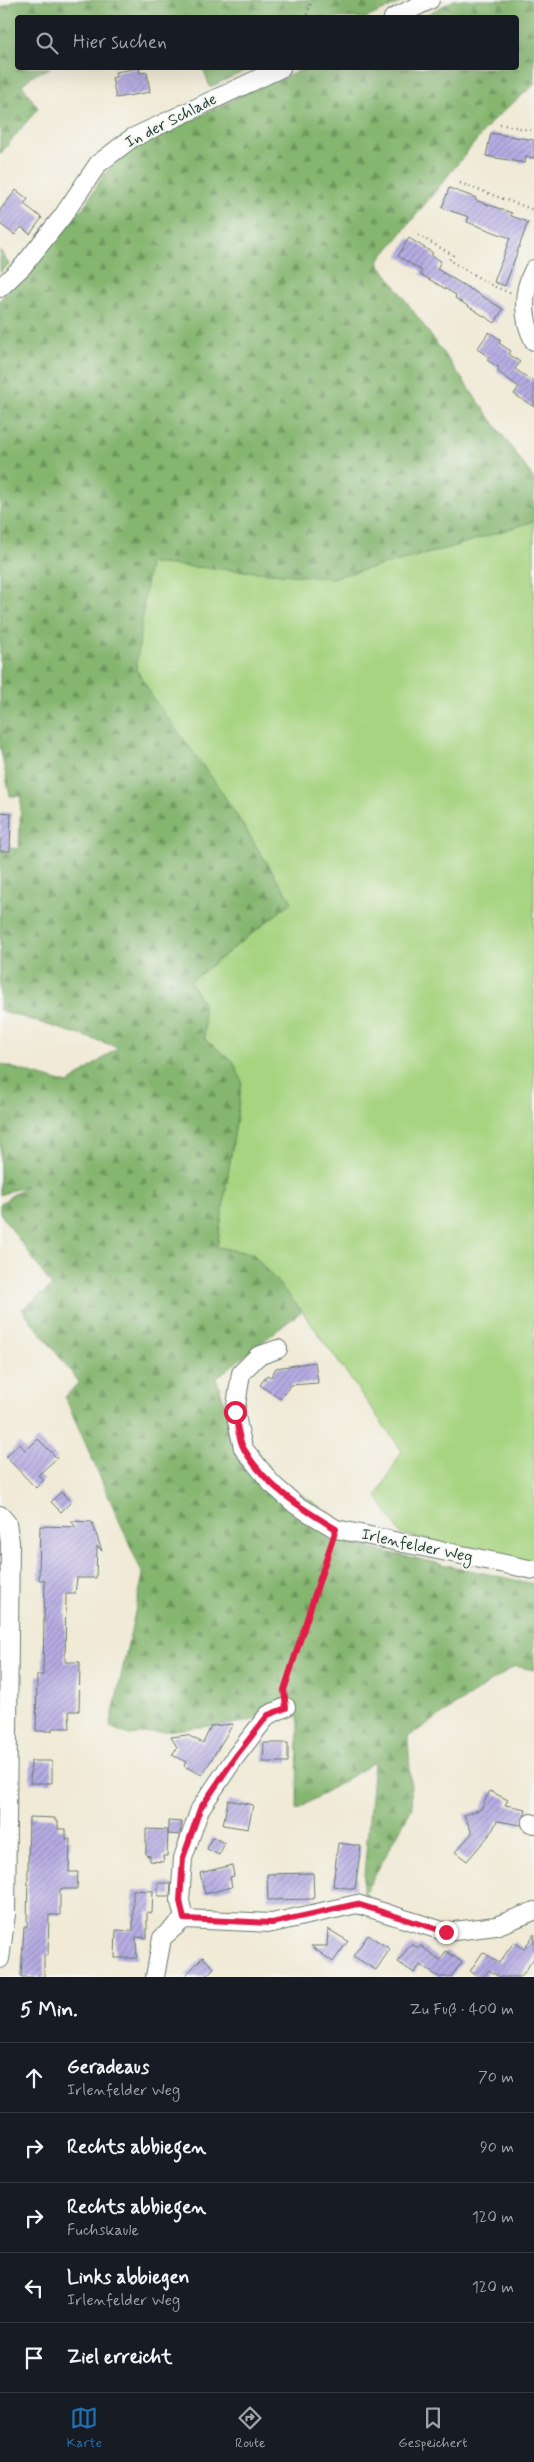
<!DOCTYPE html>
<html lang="de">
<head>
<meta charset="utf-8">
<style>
  :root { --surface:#171b24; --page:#242831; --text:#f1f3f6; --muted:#9ea1a6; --line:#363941; --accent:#1f6fb2 }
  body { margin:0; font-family:Mynerve,sans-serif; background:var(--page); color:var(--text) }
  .stop { position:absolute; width:15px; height:15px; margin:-11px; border:4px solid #e11d48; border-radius:50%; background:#fff }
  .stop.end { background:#e11d48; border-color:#fff; box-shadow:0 1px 5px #0008 }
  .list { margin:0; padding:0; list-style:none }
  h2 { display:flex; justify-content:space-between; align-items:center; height:65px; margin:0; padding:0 20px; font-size:21px }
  h2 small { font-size:16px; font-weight:400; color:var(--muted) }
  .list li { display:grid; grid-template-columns:32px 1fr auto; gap:15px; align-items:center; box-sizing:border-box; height:70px; padding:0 20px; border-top:1px solid var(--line) }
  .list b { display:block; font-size:19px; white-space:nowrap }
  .list p { margin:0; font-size:16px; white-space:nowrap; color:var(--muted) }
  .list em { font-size:16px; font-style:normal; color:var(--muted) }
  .icon { flex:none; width:28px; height:28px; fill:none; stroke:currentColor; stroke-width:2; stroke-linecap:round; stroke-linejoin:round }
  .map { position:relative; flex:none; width:534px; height:1977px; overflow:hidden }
  .search { position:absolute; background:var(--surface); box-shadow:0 5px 20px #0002; left:15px; right:15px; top:15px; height:55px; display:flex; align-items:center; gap:12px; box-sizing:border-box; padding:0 18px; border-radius:5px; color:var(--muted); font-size:19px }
  .sheet { height:415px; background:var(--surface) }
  nav { display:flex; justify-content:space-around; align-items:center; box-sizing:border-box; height:70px; border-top:1px solid var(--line); background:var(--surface); font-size:14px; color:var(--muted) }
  nav a { display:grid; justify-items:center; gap:2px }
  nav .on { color:var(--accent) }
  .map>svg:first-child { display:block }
  .green { fill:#a7d481; stroke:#63885a }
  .forest { fill:url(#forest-firs); stroke:#527a52 }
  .building { fill:url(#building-hatch) }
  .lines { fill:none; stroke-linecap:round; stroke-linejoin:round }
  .minor-casing { stroke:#687a6d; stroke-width:20 }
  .path { stroke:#687a6d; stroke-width:2.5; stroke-dasharray:1 4; stroke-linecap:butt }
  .minor { stroke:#fff; stroke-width:18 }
  .route { stroke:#e11d48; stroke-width:6 }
  .labels { text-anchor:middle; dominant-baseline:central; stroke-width:4; stroke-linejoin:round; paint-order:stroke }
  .street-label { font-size:16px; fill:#1f3d34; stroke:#f6f6f2 }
</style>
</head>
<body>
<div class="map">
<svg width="534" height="1977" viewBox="0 0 534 1977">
  <defs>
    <pattern id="forest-firs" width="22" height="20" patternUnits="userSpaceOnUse" patternTransform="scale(1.25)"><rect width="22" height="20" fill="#85b66f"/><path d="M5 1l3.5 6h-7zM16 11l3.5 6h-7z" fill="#6c955c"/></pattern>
    <pattern id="building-hatch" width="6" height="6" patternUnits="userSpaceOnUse" patternTransform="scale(1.25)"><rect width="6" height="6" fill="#b6ace3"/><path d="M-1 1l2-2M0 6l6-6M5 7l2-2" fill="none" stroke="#938db9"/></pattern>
  </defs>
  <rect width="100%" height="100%" fill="#f6f6f2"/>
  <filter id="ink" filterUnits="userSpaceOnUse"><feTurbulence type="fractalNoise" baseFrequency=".02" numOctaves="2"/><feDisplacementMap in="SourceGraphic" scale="10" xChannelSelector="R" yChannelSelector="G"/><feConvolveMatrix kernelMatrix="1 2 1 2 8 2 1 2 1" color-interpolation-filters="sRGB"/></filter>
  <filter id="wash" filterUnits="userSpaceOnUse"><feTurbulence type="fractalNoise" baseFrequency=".0096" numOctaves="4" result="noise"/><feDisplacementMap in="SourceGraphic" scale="20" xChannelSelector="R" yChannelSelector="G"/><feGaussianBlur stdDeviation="1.12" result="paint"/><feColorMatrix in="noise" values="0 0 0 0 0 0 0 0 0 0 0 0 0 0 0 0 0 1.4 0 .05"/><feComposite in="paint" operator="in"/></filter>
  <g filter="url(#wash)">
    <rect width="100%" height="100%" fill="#f0ead6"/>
    <path class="green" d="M 534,521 L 534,1563 L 401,1534 L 377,1496 L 402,1451 L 302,1311 L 253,1254 L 217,1247 L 242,1082 L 233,1061 L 205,1040 L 203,1003 L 190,982 L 292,902 L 217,785 L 153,698 L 136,669 L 148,563 L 331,578 L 449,548 Z"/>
    <g class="forest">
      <path d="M 17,0 L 407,0 L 366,18 L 18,18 L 18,68 L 50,68 L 33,75 L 22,85 L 38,108 L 0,154 L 0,8 Z"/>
      <path d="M 454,0 L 534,0 L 534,85 L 493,120 L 378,262 L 534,479 L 534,521 L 449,548 L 331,578 L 149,563 L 136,669 L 153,698 L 217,785 L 292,902 L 190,982 L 203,1003 L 205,1040 L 233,1061 L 242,1082 L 217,1247 L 253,1254 L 302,1311 L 216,1378 L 228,1413 L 277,1479 L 342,1521 L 358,1527 L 349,1544 L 534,1584 L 534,1670 L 515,1666 L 408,1737 L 412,1808 L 362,1898 L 374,1762 L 297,1810 L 298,1716 L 280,1713 L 245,1722 L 129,1735 L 110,1727 L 143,1575 L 65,1397 L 79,1382 L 22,1309 L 52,1286 L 0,1213 L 0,1204 L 26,1185 L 0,1195 L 0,1064 L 68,1084 L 118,1047 L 0,1010 L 0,847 L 19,849 L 21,796 L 10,796 L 0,746 L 0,300 L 85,205 L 101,179 L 118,157 L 244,94 L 306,68 L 516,68 L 516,18 L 422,17 Z"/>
      <path d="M 203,68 L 251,68 L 210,87 Z"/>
      <path d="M 0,250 L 9,264 L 0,273 Z"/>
    </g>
    <g id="blocks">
      <g class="building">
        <path d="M 139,68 L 140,73 L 147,72 L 150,92 L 116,98 L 112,78 L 116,77 L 115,72 Z"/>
        <path d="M 491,133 L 534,140 L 534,158 L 526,157 L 525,163 L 486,156 Z"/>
        <path d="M 449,188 L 476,198 L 475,200 L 512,213 L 511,216 L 528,222 L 505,286 L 494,282 L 510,238 L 467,222 L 469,217 L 442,208 Z"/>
        <path d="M 16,190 L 28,199 L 24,204 L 42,218 L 30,234 L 21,227 L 15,235 L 0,224 L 0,210 Z"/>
        <path d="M 409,238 L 433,253 L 431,256 L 441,261 L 437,269 L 503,309 L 495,323 L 455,298 L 456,295 L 420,274 L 422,271 L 398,256 Z"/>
        <path d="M 489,332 L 501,340 L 499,343 L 511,351 L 509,354 L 520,362 L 515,369 L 534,382 L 534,407 L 514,394 L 519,387 L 497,371 L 499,368 L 487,360 L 489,357 L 477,349 Z"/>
        <path d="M 0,812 L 11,813 L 10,851 L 0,851 Z"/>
        <path d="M 315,1362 L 318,1383 L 291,1385 L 280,1399 L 260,1385 L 267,1375 L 271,1377 L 276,1368 Z"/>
        <path d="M 38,1439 L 57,1458 L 38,1475 L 44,1480 L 36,1488 L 6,1457 L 19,1443 L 26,1451 Z"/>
        <path d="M 61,1492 L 71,1502 L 61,1512 L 51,1502 Z"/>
        <path d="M 71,1521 L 92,1522 L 102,1551 L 97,1546 L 96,1578 L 77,1578 L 75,1594 L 66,1594 L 65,1662 L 80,1662 L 79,1711 L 69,1711 L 70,1728 L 52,1728 L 52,1731 L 36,1731 L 37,1675 L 43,1675 L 44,1617 L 45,1580 L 39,1580 L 40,1526 L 76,1527 Z"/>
        <path d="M 233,1724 L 202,1775 L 184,1766 L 186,1762 L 172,1755 L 177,1747 L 171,1737 L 187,1735 L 203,1743 L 211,1726 Z"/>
        <path d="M 264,1743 L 288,1743 L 288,1762 L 263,1762 Z"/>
        <path d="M 31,1761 L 52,1761 L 52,1783 L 30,1783 Z"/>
        <path d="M 490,1791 L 508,1800 L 505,1805 L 526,1809 L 525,1814 L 521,1825 L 497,1821 L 491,1833 L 467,1861 L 455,1852 L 472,1833 L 464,1815 L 481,1809 Z"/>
        <path d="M 228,1800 L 253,1805 L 248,1829 L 223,1825 Z"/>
        <path d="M 29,1817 L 55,1818 L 55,1821 L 58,1821 L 58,1829 L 66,1829 L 66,1839 L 70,1839 L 69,1872 L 78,1872 L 77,1889 L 60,1889 L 60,1915 L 49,1915 L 48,1955 L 44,1955 L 44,1977 L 21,1977 L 24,1927 L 27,1927 Z"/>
        <path d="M 168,1821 L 182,1822 L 180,1835 L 168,1834 Z"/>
        <path d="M 146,1829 L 168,1830 L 167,1856 L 163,1856 L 164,1862 L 150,1861 L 150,1856 L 146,1855 Z"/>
        <path d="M 212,1837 L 225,1843 L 219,1855 L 207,1849 Z"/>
        <path d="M 338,1843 L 361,1846 L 355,1889 L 333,1886 Z"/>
        <path d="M 232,1865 L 234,1876 L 230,1877 L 232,1887 L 205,1894 L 200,1873 Z"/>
        <path d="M 313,1873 L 314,1899 L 268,1900 L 267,1874 Z"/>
        <path d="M 158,1883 L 171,1883 L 170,1896 L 158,1896 Z"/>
        <path d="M 133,1890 L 153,1891 L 152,1913 L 147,1912 L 147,1938 L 136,1937 L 137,1958 L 115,1958 L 116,1930 L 133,1931 Z"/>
        <path d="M 328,1929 L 348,1941 L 333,1962 L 311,1946 L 327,1946 Z"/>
        <path d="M 534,1934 L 534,1958 L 521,1977 L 499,1977 L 489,1970 L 484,1977 L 479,1977 L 470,1971 L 483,1952 L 499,1963 L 514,1942 L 524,1949 Z"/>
        <path d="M 368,1935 L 390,1949 L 376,1970 L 353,1956 Z"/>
        <path d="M 411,1944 L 416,1947 L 421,1946 L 440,1960 L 446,1951 L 462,1962 L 451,1977 L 439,1977 L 420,1965 L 414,1973 L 398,1962 Z"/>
        <path d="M 203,1957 L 214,1968 L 205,1977 L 184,1977 Z"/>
      </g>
    </g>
  </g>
  <g filter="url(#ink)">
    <use href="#blocks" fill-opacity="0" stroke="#687a6d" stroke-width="1"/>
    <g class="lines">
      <g class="minor-casing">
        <g id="minor">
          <path d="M 393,18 L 430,0"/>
          <path d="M 534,269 C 522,291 522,318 534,341"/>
          <path d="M 0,288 L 23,266 L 62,217 L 98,164 L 132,138 L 281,68"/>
          <path d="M 278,1349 L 258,1356 L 241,1373 L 235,1412 L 243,1448 L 272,1484 L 296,1505 L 336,1529 L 534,1570"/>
          <path d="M 0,1515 L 7,1523 L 10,1542 L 6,1914 L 0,1959"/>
          <path d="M 531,1823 L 534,1824"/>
          <path d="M 184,1919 L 180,1901 L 183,1858 L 200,1809 L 236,1756 L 268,1715 L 286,1707"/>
          <path d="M 155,1977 L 162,1938 L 184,1919 L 272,1923 L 357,1904 L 446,1932 L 496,1926 L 534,1911"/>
        </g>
      </g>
      <g class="path">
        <path d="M 292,18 L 307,14 L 312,0"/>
        <path d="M 500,124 L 534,131"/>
        <path d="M 460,183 L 534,210"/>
        <path d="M 418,235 L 453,255 L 449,260 L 493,286 L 511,293"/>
        <path d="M 284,1692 L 332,1542"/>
      </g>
      <use href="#minor" class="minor"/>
    </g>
  </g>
  <g class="lines" filter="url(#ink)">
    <path class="route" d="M 235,1412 C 237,1423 238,1439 244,1449 C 265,1486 301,1508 336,1529 L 284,1690 L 286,1708 L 268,1715 L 236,1756 L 200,1809 L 183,1858 L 180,1901 L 184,1919 L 272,1923 L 357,1904 L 446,1932"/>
  </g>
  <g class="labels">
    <g class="street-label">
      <text transform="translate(171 121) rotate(-27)">In der Schlade</text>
      <text transform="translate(417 1546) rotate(12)">Irlenfelder Weg</text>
    </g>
  </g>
</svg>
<div class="stop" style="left:235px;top:1412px"></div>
<div class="stop end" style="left:446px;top:1932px"></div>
<div class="search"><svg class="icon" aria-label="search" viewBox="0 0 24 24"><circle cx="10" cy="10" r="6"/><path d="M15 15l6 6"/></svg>Hier suchen</div>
</div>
<section class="sheet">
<h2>5 Min.<small>Zu Fuß · 400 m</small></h2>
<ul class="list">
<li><svg class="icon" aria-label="ahead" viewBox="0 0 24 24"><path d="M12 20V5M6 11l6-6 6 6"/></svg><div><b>Geradeaus</b><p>Irlenfelder Weg</p></div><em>70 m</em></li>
<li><svg class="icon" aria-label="right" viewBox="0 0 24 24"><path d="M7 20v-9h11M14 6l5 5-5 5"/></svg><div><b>Rechts abbiegen</b></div><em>90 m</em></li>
<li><svg class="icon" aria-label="right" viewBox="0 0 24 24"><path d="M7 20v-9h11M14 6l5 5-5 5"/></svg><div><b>Rechts abbiegen</b><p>Fuchskaule</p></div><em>120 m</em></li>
<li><svg class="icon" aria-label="left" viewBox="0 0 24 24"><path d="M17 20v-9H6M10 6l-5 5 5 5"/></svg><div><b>Links abbiegen</b><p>Irlenfelder Weg</p></div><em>120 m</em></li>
<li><svg class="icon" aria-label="arrive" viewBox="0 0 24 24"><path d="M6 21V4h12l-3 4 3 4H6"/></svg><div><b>Ziel erreicht</b></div></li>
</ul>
</section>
<nav>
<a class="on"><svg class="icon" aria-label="map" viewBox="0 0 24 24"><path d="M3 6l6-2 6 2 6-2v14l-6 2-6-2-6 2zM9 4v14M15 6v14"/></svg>Karte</a>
<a><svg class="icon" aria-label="directions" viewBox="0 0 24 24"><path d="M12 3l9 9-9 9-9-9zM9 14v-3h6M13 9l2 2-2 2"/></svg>Route</a>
<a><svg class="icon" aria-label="saved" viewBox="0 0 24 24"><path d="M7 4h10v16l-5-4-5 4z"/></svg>Gespeichert</a>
</nav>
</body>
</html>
